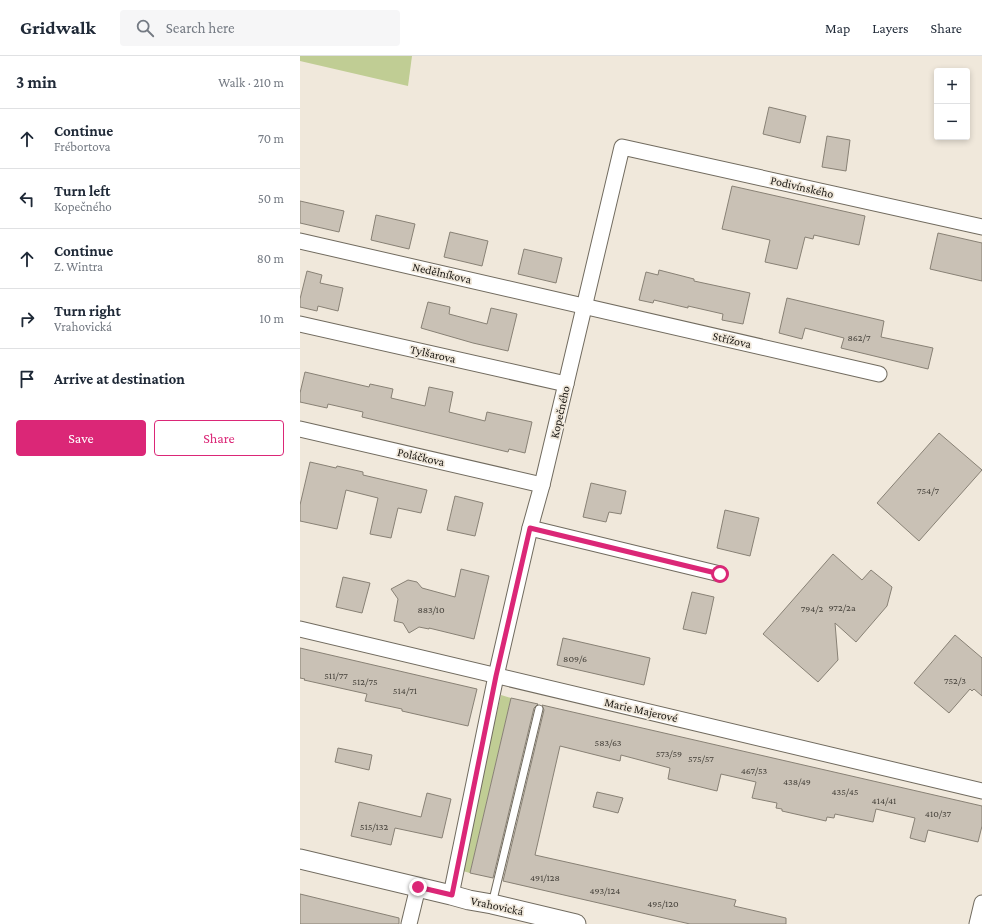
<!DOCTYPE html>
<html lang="en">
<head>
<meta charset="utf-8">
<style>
  :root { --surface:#fff; --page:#f6f6f7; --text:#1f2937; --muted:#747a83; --line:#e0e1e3; --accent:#db2777 }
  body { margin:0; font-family:"Crimson Pro",serif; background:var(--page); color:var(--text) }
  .controls { position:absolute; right:12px; top:12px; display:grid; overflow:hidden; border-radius:4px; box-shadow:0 2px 6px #0003 }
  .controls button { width:36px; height:36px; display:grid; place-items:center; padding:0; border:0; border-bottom:1px solid var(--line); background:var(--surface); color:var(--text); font:20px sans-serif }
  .stop { position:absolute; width:12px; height:12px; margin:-9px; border:3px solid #db2777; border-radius:50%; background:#fff }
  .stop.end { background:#db2777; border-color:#fff; box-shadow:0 1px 4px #0008 }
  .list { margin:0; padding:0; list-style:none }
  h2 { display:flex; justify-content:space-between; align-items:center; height:52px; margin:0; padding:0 16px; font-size:17px }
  h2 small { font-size:13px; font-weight:400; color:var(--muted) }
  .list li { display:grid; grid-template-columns:26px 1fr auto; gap:12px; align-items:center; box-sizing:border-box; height:60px; padding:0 16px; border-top:1px solid var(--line) }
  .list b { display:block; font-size:15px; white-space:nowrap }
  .list p { margin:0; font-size:13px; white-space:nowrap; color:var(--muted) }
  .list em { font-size:13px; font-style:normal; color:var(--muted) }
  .actions { display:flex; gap:8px; padding:12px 16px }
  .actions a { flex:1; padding:9px 0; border:1px solid var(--accent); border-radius:4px; text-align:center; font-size:14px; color:var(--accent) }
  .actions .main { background:var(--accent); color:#fff }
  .icon { flex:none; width:22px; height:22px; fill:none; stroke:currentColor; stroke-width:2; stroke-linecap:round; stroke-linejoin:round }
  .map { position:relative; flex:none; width:682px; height:868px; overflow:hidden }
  header { display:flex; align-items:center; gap:24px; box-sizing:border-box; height:56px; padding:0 20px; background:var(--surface); border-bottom:1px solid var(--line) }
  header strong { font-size:19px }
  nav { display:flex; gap:22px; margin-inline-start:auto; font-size:14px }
  .search { width:280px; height:36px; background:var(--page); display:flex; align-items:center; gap:10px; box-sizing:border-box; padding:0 14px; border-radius:4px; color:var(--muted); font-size:15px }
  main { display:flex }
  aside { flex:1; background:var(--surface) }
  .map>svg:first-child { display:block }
  .green { fill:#c0cd94 }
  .building { fill:#c9c1b5; stroke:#888175 }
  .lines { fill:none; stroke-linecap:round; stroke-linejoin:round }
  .service-casing { stroke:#716b5f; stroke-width:9 }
  .minor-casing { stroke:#716b5f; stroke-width:17 }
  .tertiary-casing { stroke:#716b5f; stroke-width:21 }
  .service { stroke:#fff; stroke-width:7 }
  .minor { stroke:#fff; stroke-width:15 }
  .tertiary { stroke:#fff; stroke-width:19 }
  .route { stroke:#db2777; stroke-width:5 }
  .labels { text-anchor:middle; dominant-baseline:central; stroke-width:3.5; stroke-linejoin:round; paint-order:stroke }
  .number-label { font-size:10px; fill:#46423b }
  .street-label { font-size:12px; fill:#1a1712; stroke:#f0e8db }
</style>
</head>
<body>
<header>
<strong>Gridwalk</strong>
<div class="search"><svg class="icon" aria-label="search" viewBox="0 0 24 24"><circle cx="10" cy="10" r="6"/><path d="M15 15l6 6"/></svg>Search here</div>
<nav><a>Map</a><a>Layers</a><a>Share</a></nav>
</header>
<main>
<aside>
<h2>3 min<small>Walk · 210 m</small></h2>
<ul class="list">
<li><svg class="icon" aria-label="ahead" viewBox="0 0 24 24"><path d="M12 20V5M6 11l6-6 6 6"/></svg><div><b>Continue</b><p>Frébortova</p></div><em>70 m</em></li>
<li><svg class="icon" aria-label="left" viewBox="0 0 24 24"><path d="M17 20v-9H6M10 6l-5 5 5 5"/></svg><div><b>Turn left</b><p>Kopečného</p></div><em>50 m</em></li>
<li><svg class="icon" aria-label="ahead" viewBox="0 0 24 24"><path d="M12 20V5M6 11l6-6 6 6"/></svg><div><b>Continue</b><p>Z. Wintra</p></div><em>80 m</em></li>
<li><svg class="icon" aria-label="right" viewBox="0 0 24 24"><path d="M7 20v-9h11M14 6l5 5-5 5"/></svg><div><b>Turn right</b><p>Vrahovická</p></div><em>10 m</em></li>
<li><svg class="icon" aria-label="arrive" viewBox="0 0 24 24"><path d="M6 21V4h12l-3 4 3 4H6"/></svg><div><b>Arrive at destination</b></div></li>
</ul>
<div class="actions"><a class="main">Save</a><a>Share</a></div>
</aside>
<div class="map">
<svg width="682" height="868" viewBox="0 0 682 868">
  <rect width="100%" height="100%" fill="#f0e8db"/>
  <g class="green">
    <path d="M 0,0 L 112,0 L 108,30 L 0,5 Z"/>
    <path d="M 201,639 L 211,642 L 170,817 L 159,814 Z"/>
  </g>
  <g class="building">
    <path d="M 469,51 L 506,60 L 500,87 L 463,78 Z"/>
    <path d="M 527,80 L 550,84 L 546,115 L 522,111 Z"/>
    <path d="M 432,130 L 565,160 L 559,189 L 514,179 L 513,183 L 505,181 L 497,213 L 465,206 L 470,184 L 422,173 Z"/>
    <path d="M 0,145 L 44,155 L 39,176 L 0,167 Z"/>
    <path d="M 76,159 L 115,168 L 109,193 L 71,184 Z"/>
    <path d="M 150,176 L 188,185 L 182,210 L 144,201 Z"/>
    <path d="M 638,177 L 682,187 L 682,225 L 630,213 Z"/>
    <path d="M 224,193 L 262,202 L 256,227 L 218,218 Z"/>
    <path d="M 359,214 L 394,223 L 394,225 L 450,237 L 443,268 L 422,264 L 423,258 L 388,250 L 388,252 L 354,244 L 353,247 L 339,244 L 346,216 L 358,219 Z"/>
    <path d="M 7,215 L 22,219 L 20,227 L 43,232 L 38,255 L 18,250 L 17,255 L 0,251 L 0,243 Z"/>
    <path d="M 487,242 L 584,265 L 581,281 L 633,292 L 628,313 L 541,292 L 544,282 L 505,272 L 502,283 L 479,277 Z"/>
    <path d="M 128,246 L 150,251 L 149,258 L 187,268 L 191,252 L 217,258 L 208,295 L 173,287 L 121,272 Z"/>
    <path d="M 5,316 L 69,331 L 70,328 L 93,333 L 91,342 L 125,350 L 129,331 L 153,336 L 149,356 L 185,365 L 187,356 L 232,366 L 225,397 L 209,393 L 208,396 L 62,361 L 63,356 L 28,348 L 27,352 L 0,346 L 0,337 Z"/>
    <path d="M 639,377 L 682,414 L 619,485 L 577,447 Z"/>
    <path d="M 10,406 L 36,412 L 37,410 L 63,416 L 63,419 L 127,434 L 121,457 L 98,452 L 91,482 L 70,478 L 78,442 L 46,434 L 37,473 L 0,465 L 0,449 Z"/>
    <path d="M 291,427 L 326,435 L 321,458 L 309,456 L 306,466 L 283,461 Z"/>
    <path d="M 155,440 L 183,447 L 175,480 L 147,474 Z"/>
    <path d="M 425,454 L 459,462 L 450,500 L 417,492 Z"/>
    <path d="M 533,498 L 562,524 L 571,514 L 592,531 L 587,550 L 556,586 L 535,567 L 538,604 L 518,626 L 463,578 Z"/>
    <path d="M 161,513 L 189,520 L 174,583 L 129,572 L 129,573 L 119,571 L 109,577 L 103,567 L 94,565 L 98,543 L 91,533 L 108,524 L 117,526 L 122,532 L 155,541 Z"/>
    <path d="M 43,521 L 70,527 L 62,557 L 36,551 Z"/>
    <path d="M 392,536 L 414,541 L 406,578 L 383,573 Z"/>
    <path d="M 655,579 L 682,602 L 682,640 L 674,633 L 672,635 L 670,633 L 649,657 L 614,627 Z"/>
    <path d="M 263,582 L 350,602 L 344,629 L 257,609 Z"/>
    <path d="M 0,592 L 177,633 L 168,670 L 102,655 L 102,653 L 65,645 L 67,638 L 4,624 L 5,623 L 0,622 Z"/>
    <path d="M 211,642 L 238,648 L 234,652 L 193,822 L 170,817 Z"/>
    <path d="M 242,649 L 682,750 L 682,770 L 678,786 L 628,774 L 625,786 L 610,782 L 615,762 L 576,753 L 573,766 L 535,758 L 534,762 L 527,761 L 526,765 L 482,755 L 482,753 L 476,752 L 477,747 L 452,742 L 456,726 L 421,718 L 417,735 L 368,723 L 370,712 L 321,699 L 320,705 L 260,690 L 235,799 L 436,844 L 434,850 L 486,862 L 486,868 L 390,868 L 203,825 L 244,654 Z"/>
    <path d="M 38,692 L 72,699 L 69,714 L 35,706 Z"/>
    <path d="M 297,736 L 323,742 L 318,757 L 310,755 L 293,751 Z"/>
    <path d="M 127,737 L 151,743 L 142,782 L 95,772 L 91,789 L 51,780 L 59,746 L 121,761 Z"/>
    <path d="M 0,838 L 99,862 L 99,868 L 0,868 Z"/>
  </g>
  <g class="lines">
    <g class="service-casing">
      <path id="service" d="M 192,848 L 239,653"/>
    </g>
    <g class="minor-casing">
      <g id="minor">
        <path d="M 0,185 L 579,318"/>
        <path d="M 0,268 L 266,328"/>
        <path d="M 0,373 L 242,429"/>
        <path d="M 230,472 L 420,518"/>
        <path d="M 0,573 L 682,735"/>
        <path d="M 151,839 L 196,620 L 230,472 L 242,429 L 322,91 L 682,171"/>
        <path d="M 109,868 L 118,831"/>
        <path d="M 677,868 L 682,847"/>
      </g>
    </g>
    <g class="tertiary-casing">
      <path id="tertiary" d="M 0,803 L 151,839 L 169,844 L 192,848 L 276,868"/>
    </g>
    <use href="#service" class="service"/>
    <use href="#minor" class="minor"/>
    <use href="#tertiary" class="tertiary"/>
  </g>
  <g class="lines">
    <path class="route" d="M 118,831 L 152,839 L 196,620 L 230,472 L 420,518"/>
  </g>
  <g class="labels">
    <g class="number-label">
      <text x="559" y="281">862/7</text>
      <text x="628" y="434">754/7</text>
      <text x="542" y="551">972/2a</text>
      <text x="512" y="552">794/2</text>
      <text x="131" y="553">883/10</text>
      <text x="275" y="602">809/6</text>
      <text x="36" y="619">511/77</text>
      <text x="655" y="624">752/3</text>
      <text x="65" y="625">512/75</text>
      <text x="105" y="634">514/71</text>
      <text x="308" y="686">583/63</text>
      <text x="369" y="697">573/59</text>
      <text x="401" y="702">575/57</text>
      <text x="454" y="714">467/53</text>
      <text x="497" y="725">438/49</text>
      <text x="545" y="735">435/45</text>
      <text x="584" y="744">414/41</text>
      <text x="638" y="757">410/37</text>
      <text x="74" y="770">515/132</text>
      <text x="245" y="821">491/128</text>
      <text x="305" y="834">493/124</text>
      <text x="363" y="847">495/120</text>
    </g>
    <g class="street-label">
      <text transform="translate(502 131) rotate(13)">Podivínského</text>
      <text transform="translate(142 217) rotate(13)">Nedělníkova</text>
      <text transform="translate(432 284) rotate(13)">Střížova</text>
      <text transform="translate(133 298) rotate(13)">Tylšarova</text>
      <text transform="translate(260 356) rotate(-77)">Kopečného</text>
      <text transform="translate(121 401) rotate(13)">Poláčkova</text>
      <text transform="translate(341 654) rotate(13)">Marie Majerové</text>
      <text transform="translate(197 850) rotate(12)">Vrahovická</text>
    </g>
  </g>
</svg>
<div class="controls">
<button>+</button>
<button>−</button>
</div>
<div class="stop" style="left:420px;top:518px"></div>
<div class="stop end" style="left:118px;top:831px"></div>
</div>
</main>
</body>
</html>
